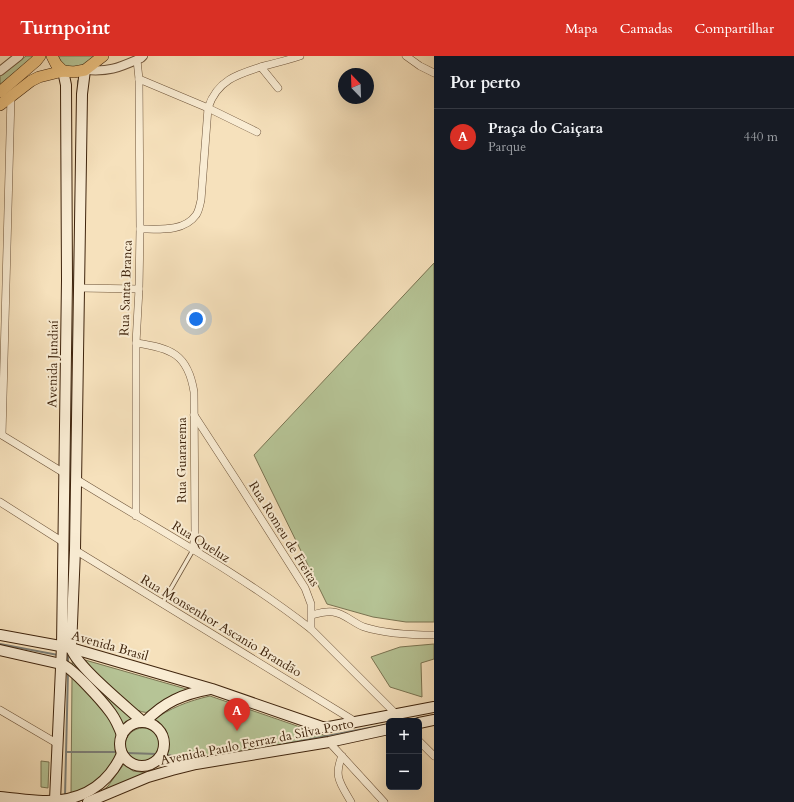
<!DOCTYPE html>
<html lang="pt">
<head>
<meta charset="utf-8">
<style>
  :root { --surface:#171b24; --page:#20242c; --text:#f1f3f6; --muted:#9ea1a6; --line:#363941; --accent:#d93025 }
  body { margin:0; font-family:Cardo,serif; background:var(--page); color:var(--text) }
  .controls { position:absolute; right:12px; bottom:12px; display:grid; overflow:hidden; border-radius:6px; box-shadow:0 4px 16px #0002 }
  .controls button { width:36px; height:36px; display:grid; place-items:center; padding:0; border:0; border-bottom:1px solid var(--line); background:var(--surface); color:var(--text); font:20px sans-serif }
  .compass { position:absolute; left:338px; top:12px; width:36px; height:36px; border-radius:50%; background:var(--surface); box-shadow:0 4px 16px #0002; rotate:337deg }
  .you { position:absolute; left:196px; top:263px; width:14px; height:14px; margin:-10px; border:3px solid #fff; border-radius:50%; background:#1a73e8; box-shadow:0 0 0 6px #1a73e833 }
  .badge { display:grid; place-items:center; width:26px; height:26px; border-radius:50%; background:var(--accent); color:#fff; font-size:13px; font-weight:700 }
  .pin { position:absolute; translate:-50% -33px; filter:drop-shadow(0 1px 2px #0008) }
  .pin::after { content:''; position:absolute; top:21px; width:14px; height:12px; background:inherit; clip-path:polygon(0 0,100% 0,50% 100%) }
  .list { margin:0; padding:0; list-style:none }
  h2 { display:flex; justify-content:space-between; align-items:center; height:52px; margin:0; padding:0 16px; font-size:17px }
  h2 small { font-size:13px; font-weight:400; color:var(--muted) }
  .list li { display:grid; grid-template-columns:26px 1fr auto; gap:12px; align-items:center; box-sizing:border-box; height:56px; padding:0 16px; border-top:1px solid var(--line) }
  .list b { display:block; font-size:15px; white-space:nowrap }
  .list p { margin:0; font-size:13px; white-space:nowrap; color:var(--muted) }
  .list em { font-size:13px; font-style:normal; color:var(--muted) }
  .map { position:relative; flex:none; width:434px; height:746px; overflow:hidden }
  header { display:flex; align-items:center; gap:24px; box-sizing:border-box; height:56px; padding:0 20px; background:var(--accent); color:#fff }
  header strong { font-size:19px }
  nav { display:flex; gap:22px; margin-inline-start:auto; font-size:14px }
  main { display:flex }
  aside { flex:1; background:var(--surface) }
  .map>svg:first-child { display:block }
  .green { fill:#b6c496; stroke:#7a7452 }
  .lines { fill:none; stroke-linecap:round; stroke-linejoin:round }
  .stream { stroke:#7b7e76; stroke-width:2 }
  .service-casing { stroke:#6d5339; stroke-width:5 }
  .minor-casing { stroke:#6d5339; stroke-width:8 }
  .tertiary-casing { stroke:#6d5339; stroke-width:10 }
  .secondary-casing { stroke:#3f240d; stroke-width:12 }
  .primary-casing { stroke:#3f240d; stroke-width:12 }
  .service { stroke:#f9ecd3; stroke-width:3.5 }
  .minor { stroke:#f9ecd3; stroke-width:7 }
  .tertiary { stroke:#f9ecd3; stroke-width:8 }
  .secondary { stroke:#f9ecd3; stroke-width:10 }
  .primary { stroke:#ebc07e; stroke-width:11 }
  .labels { text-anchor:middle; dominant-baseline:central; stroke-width:4; stroke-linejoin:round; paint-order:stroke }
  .street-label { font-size:13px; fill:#3f240d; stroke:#f9ecd3 }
</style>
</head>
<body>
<header>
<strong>Turnpoint</strong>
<nav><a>Mapa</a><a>Camadas</a><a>Compartilhar</a></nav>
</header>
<main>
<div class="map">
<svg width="434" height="746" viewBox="0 0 434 746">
  <rect width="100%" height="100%" fill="#f6e1bc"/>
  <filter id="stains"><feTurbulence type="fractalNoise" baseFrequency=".005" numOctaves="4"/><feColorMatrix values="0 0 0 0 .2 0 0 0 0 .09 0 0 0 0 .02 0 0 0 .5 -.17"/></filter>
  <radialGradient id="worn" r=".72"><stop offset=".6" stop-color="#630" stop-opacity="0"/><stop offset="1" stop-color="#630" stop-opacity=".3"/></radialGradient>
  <g class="green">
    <path d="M 26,0 L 32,0 L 33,2 L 0,29 L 0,20 Z"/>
    <path d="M 58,0 L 99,0 L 79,13 L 64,10 Z"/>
    <path d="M 434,207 L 434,566 L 406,566 L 373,561 L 327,548 L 254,399 Z"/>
    <path d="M 434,588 L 434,603 L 421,607 L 422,641 L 390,631 L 371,601 L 400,591 Z"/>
    <path d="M 71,598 L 134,664 L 127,668 L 122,674 L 73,612 Z"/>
    <path d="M 85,604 L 190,634 L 149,656 C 132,661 96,617 85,604 Z"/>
    <path d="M 72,621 L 107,657 L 116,675 L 118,692 L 117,701 L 98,725 L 71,739 Z"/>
    <path d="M 210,640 L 332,682 L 199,706 L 165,702 C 171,687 166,673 152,665 C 170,652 188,645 210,640 Z"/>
    <circle cx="143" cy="690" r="18"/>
    <path d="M 41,705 L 49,706 L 48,732 L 41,731 Z"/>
    <path d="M 124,708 L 133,715 L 148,717 L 98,739 L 108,730 Z"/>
  </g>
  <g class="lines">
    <g class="stream">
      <path d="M 69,512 L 78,25"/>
      <path d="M 0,588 L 58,599"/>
      <path d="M 68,608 L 68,596"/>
      <path d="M 405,665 L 419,662"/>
      <path d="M 270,691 L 389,668"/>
      <path d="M 66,696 L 116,696"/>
      <path d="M 127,697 L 157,698"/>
      <path d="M 167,699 L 181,701"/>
      <path d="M 65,740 L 68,616"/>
    </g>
    <g class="service-casing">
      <path id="service" d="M 162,548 L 193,494"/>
    </g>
    <g class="minor-casing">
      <g id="minor">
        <path d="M 406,0 L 420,10 L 434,17"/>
        <path d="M 261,11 L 278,32"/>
        <path d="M 139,23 L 208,52 L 257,76"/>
        <path d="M 140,173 C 159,173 184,176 196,159 C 199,155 200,148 201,144 L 208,52 C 217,24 238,18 264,10 C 276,7 288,4 300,0"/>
        <path d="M 79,232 L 139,233"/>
        <path d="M 136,287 C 171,292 188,298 194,336 L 195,478 L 193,494"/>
        <path d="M 194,359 L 237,425 L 305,532 L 311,548 L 311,573 L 396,658"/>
        <path d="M 0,378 L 64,417"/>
        <path d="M 2,379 L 11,40"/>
        <path d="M 76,423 C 155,472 238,516 311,573"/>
        <path d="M 0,446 L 63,486"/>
        <path d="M 136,460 L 136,287 L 139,233 L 140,173 L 139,23 L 137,4"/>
        <path d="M 75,494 L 356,666"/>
        <path d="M 312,559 C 319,557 326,555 333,556 C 344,557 353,567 364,571 C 386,578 411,579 434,579"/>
        <path d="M 0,654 L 58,688"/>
        <path d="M 419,685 L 434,700"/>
        <path d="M 329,686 L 384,746"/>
        <path d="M 342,700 C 333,721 341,728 351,746"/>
      </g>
    </g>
    <g class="tertiary-casing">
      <g id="tertiary">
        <path d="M 85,14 C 110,16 118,12 141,2 L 143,0"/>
        <path d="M 0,15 L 19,0"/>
      </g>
    </g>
    <g class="secondary-casing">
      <g id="secondary">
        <path d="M 85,14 L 82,38 L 75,494 L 71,592 C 76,610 127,651 143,666"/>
        <path d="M 0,579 L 71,592 L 212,633 L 322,671 L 329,671 L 434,651"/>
        <path d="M 0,594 L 61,608 C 72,611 103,646 111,657 C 116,664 119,671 122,679"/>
        <path d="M 145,666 C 164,646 183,638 210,633"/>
        <circle cx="142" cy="688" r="22"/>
        <path d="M 419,667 L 434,664"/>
        <path d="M 158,704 L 188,707"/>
        <path d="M 0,741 C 14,742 29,745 43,745 C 79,746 107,731 122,698"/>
        <path d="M 55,744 L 62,590 L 67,224 L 66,29 L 63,15"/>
        <path d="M 88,746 L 148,721 L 172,714 L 196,708 L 329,686 L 389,673"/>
      </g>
    </g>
    <g class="primary-casing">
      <g id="primary">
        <path d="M 52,0 L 56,8 L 63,15"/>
        <path d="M 0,36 L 36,5 L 40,0"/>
        <path d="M 0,49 L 31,25 L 39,21 L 63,15 L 74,16 L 85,14 L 103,0"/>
      </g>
    </g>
    <use href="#service" class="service"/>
    <use href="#minor" class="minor"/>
    <use href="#tertiary" class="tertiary"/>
    <use href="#secondary" class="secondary"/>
    <use href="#primary" class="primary"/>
  </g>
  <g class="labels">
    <g class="street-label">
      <text transform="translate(126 232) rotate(-88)">Rua Santa Branca</text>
      <text transform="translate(53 308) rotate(-89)">Avenida Jundiaí</text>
      <text transform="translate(182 404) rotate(-90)">Rua Guararema</text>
      <text transform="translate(284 478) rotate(58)">Rua Romeu de Freitas</text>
      <text transform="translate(201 486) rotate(32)">Rua Queluz</text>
      <text transform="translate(221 570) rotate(31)">Rua Monsenhor Ascanio Brandão</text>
      <text transform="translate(110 590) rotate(16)">Avenida Brasil</text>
      <text transform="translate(257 686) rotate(-11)">Avenida Paulo Ferraz da Silva Porto</text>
    </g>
  </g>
  <rect width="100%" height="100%" filter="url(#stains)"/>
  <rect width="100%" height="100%" fill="url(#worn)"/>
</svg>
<div class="controls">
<button>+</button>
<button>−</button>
</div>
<svg class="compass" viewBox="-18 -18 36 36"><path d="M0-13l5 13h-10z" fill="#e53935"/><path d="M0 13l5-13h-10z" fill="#9ea1a6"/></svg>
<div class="you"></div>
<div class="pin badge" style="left:237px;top:675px">A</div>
</div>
<aside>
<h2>Por perto<small></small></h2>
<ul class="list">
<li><span class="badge">A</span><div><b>Praça do Caiçara</b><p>Parque</p></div><em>440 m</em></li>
</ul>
</aside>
</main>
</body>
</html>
